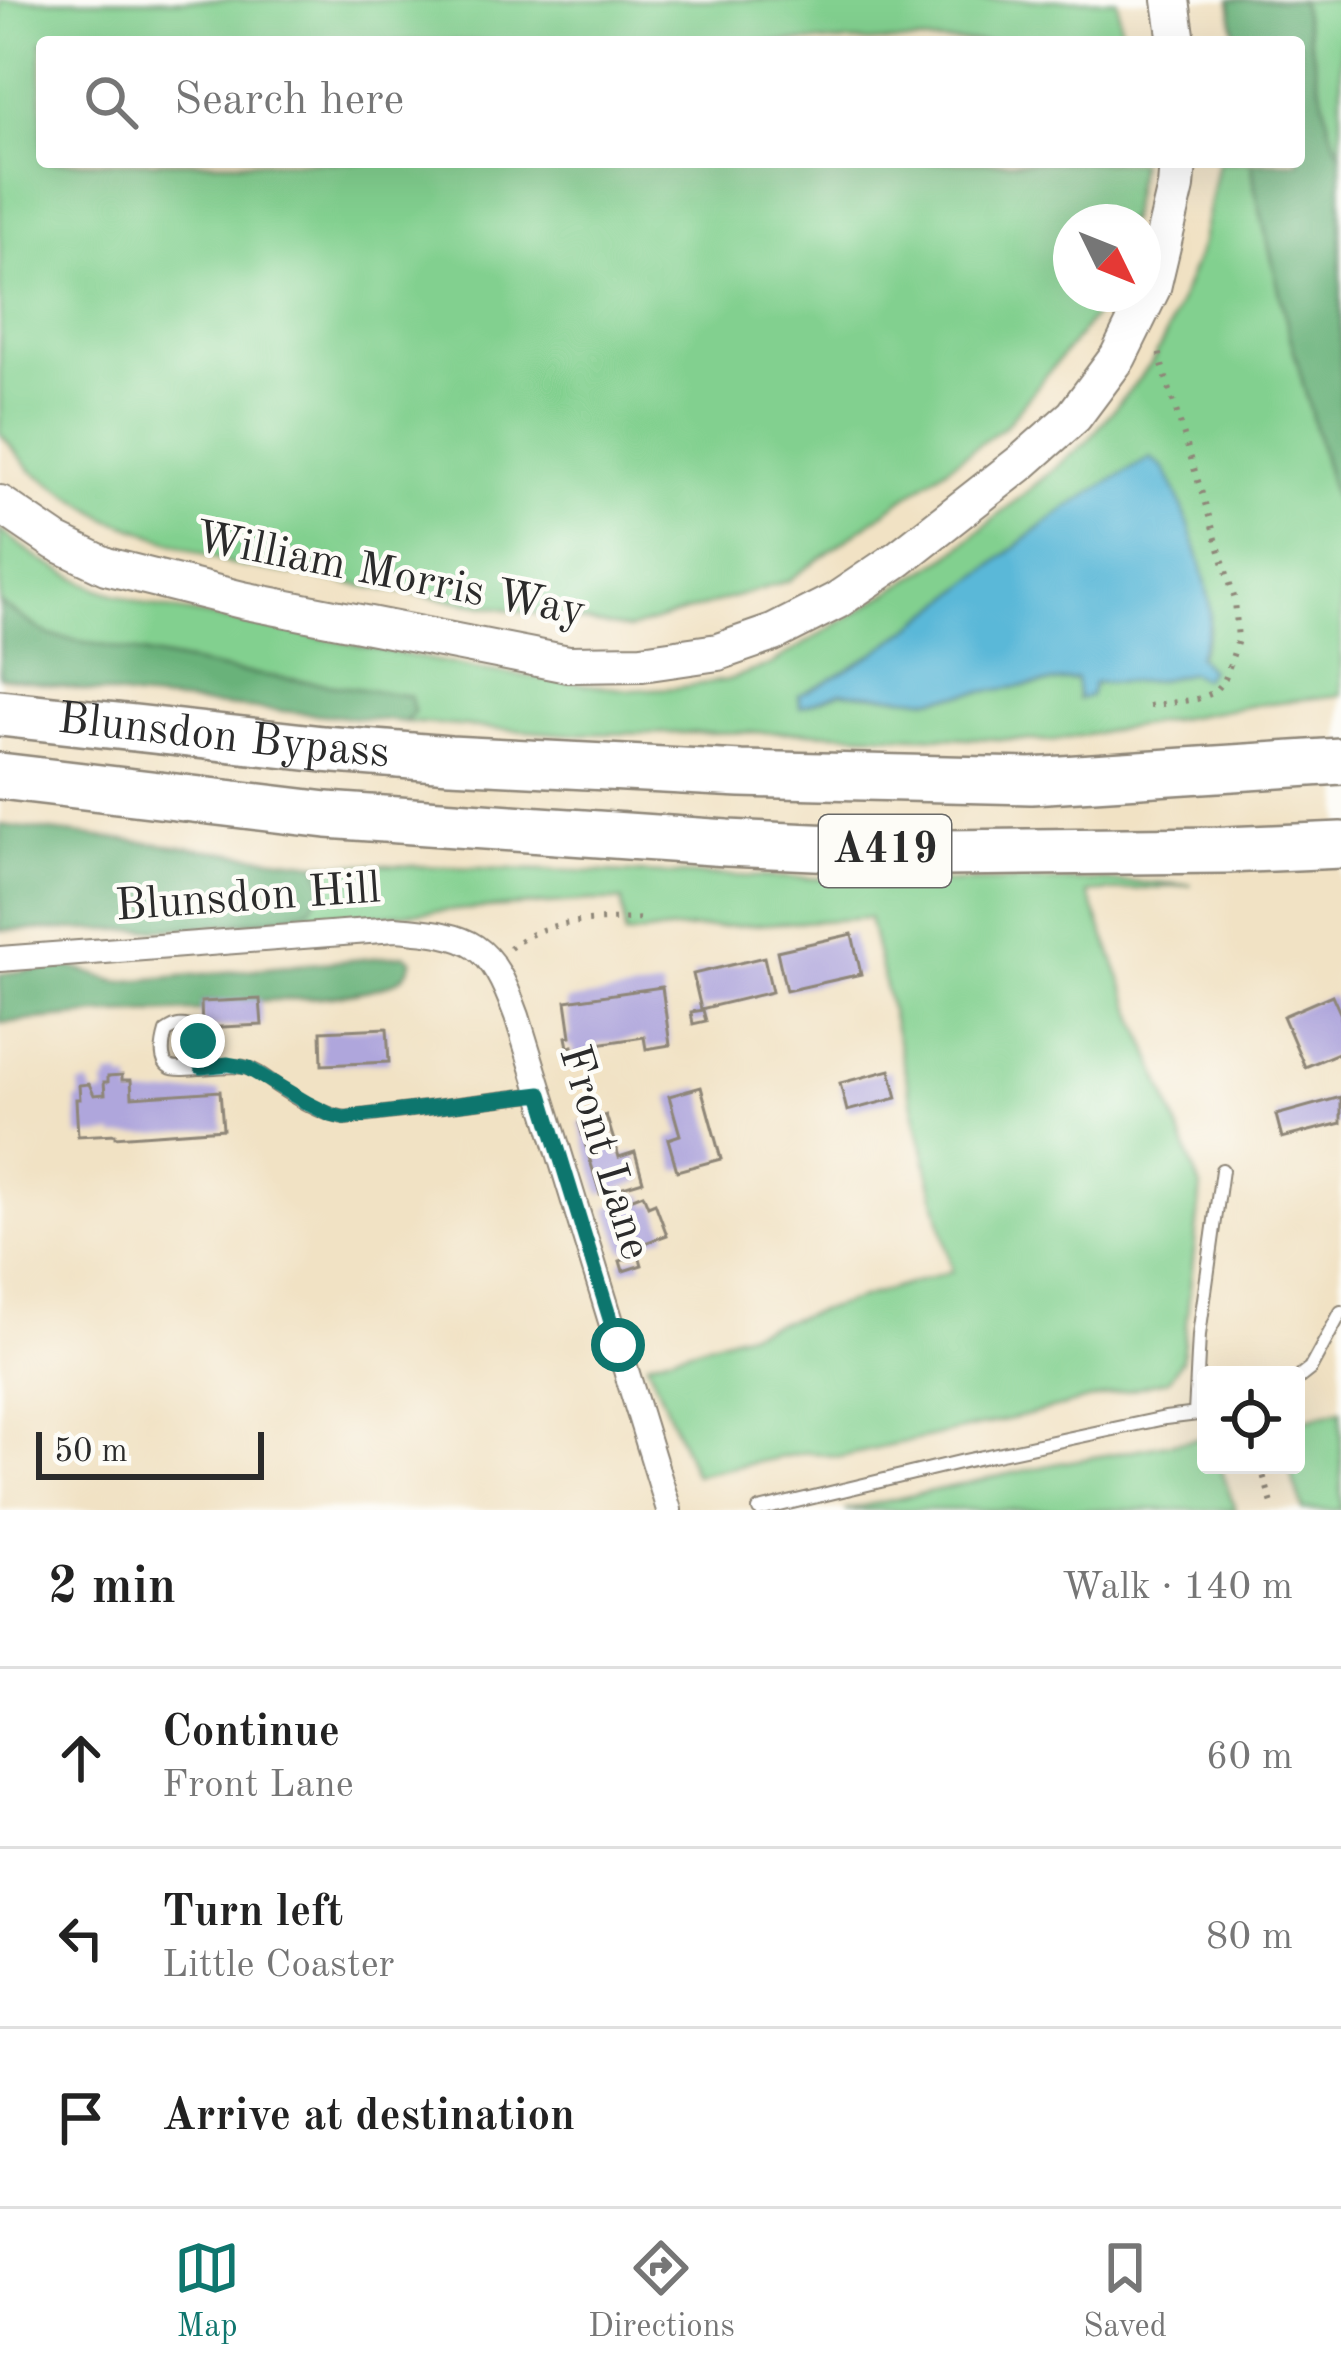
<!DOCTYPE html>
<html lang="en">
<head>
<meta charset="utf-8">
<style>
  :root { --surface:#fff; --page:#f2f2f2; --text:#222; --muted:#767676; --line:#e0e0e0; --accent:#0f766e }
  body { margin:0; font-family:"Old Standard TT",serif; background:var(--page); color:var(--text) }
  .controls { position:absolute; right:36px; bottom:36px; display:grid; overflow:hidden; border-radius:12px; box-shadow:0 12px 48px #0002 }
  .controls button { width:108px; height:108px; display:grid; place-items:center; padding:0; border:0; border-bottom:3px solid var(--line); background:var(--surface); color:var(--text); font:60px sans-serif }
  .compass { position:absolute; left:1053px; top:204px; width:108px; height:108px; border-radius:50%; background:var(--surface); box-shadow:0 12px 48px #0002; rotate:133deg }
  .scale { position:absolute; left:36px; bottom:30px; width:228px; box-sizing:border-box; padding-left:12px; border:6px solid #2b2b2b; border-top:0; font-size:33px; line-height:42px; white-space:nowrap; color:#2b2b2b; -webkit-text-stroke:9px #fdfcf7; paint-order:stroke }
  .stop { position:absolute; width:36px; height:36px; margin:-27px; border:9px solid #0f766e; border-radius:50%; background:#fff }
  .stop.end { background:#0f766e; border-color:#fff; box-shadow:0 3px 12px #0008 }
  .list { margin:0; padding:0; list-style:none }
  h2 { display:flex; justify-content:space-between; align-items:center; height:156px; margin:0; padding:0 48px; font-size:51px }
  h2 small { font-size:39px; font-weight:400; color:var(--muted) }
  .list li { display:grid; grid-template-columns:78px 1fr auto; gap:36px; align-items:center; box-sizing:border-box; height:180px; padding:0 48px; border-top:3px solid var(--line) }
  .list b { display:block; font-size:45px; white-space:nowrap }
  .list p { margin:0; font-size:39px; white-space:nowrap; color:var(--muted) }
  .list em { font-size:39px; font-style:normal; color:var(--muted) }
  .icon { flex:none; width:66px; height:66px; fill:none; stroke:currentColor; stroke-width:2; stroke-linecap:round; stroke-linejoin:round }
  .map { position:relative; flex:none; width:1341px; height:1510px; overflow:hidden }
  .search { position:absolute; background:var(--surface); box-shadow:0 12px 48px #0002; left:36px; right:36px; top:36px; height:132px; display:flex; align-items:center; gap:30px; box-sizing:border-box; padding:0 42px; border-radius:12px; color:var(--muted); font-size:45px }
  .sheet { height:696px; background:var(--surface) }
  nav { display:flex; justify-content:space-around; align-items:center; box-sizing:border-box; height:168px; border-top:3px solid var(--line); background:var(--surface); font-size:33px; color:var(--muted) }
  nav a { display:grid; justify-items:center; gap:6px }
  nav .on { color:var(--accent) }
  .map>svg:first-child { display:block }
  .green { fill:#82d08f; stroke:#567e5d; stroke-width:3; fill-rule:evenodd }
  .forest { fill:#69b27a; stroke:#4a6e52; stroke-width:3 }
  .water { fill:#5ab8d8; stroke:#427282; stroke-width:3 }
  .building { fill:#afa6dc }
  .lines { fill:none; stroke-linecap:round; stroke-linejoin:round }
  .lane-casing { stroke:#8e8678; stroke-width:16 }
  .street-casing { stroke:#8e8678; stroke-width:28 }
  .secondary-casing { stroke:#8e8678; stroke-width:40 }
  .highway-casing { stroke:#8e8678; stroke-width:50 }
  .path { stroke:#8e8678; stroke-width:6; stroke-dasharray:3 9; stroke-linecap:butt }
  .lane { stroke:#fff; stroke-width:12 }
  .street { stroke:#fff; stroke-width:24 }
  .secondary { stroke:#fff; stroke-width:36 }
  .highway { stroke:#fff; stroke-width:45 }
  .route { stroke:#0f766e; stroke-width:15 }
  .labels { text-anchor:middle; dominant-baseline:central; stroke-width:9; stroke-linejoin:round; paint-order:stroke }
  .shield { fill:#fdfcf7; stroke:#6a6a68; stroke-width:3 }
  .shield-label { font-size:42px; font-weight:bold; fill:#2b2b2b }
  .street-label { font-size:45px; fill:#2b2b2b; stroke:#fdfcf7 }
</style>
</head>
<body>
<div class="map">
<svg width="1341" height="1510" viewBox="0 0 1341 1510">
  <rect width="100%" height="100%" fill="#fdfcf7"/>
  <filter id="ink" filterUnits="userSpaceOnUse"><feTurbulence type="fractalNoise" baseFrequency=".00833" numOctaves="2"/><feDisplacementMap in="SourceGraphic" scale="24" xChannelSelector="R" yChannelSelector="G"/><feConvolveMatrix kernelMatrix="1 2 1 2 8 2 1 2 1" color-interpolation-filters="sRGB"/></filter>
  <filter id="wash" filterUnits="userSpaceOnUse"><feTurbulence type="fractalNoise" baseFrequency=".004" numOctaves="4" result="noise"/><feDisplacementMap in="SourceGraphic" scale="48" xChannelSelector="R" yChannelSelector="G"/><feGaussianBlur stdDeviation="2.7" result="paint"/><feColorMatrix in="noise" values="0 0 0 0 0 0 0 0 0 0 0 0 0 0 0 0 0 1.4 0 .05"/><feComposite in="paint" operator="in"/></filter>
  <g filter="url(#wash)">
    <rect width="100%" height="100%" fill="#f1e2c4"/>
    <g class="green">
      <path d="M 0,0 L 1117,0 L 1123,42 L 42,42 L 42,162 L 1139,162 L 1128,222 L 1071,222 L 1071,294 L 1112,294 L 1005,426 L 788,581 L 629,629 L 234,565 L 108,519 L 32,471 L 0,433 Z"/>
      <path d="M 1300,0 L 1341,0 L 1341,155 L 1330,129 Z"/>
      <path d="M 1218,162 L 1252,162 L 1255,188 L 1290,336 L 1341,523 L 1341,695 L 1262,704 L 1051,741 L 805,732 L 566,734 L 405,722 L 414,712 L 410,696 L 233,671 L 48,635 L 0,603 L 0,530 L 41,560 L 96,588 L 147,605 L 278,629 L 476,669 L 567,682 L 630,690 L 675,688 L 728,680 L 772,664 L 950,555 L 1087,442 L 1151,364 L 1166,335 L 1201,247 ZM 1174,489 C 1188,527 1215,590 1209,629 C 1206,644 1196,659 1190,673 L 1154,681 L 1094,683 L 1078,698 L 1077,679 L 929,699 L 842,692 L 801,707 L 800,695 L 845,674 L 932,613 Z"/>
      <path d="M 317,863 L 925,882 L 1098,881 L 1192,885 L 1088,893 L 1201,1188 L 1182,1360 L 1168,1380 L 1024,1416 L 840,1457 L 807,1452 L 695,1475 L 647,1362 L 952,1271 L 869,918 L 668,930 L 625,936 L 622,901 L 591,901 L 202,927 L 281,917 L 324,886 Z"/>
      <path d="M 1341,1410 L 1341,1510 L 1303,1510 L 1288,1465 L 1296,1465 L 1296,1422 Z"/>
      <path d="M 1206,1437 L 1206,1465 L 1220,1465 L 1235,1510 L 845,1510 L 1055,1464 Z"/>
    </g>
    <g class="forest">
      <path d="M 1230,0 L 1300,0 L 1330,129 L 1341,155 L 1341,523 L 1290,336 L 1255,188 L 1252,162 L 1299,162 L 1299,42 L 1236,42 Z"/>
      <path d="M 0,603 L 48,635 L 233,671 L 410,696 L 414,712 L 405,722 L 135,698 L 0,677 Z"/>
      <path d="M 0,825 L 317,863 L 324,886 L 310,909 C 213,937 101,928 0,930 Z"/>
      <path d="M 405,955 L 412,960 C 409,968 408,971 402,977 C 372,1002 245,1000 202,1002 L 202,1011 L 102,1014 L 0,1023 L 0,974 L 55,967 L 74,968 L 118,982 Z"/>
    </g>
    <path class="water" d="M 1151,458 C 1156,462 1162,466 1165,471 C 1182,496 1208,579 1210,610 C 1211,627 1205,641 1197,656 L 1210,670 L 1202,679 L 1190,673 L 1154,681 L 1094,683 L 1090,696 L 1079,699 L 1076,679 L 929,699 L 842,692 L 800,707 L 799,695 C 892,652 968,582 1049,521 C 1081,497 1116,477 1151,458 Z"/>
    <g id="blocks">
      <g class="building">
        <path d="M 852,934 L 861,974 L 786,991 L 777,951 Z"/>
        <path d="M 764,957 L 772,992 L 701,1009 L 693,974 Z"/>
        <path d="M 662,987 L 670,1045 L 646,1049 L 644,1037 L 597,1044 L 599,1057 L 575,1060 L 573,1046 L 568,1047 L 566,1037 L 571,1036 L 566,1001 Z"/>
        <path d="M 1332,995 L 1341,1015 L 1341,1052 L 1305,1067 L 1283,1016 Z"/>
        <path d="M 260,999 L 262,1025 L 202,1028 L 201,1002 Z"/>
        <path d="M 703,1010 L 706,1021 L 693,1024 L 691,1012 Z"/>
        <path d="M 387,1028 L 389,1062 L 322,1065 L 321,1031 Z"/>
        <path d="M 890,1070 L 897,1098 L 847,1111 L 840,1083 Z"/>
        <path d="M 122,1075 L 122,1080 L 131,1080 L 132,1097 L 220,1091 L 223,1129 L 115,1137 L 115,1134 L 78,1136 L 76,1099 L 80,1099 L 79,1085 L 89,1084 L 94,1095 L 105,1094 L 104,1082 L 108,1082 L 108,1076 Z"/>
        <path d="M 701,1087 L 721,1159 L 677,1171 L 668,1139 L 680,1135 L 669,1096 Z"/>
        <path d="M 1341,1097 L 1341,1123 L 1282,1138 L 1276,1115 Z"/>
        <path d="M 606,1115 L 619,1157 L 635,1152 L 643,1181 L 600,1194 L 579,1123 Z"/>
        <path d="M 643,1194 L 648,1206 L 655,1203 L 667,1235 L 623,1251 L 607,1208 Z"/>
        <path d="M 639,1255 L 642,1265 L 623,1271 L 620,1261 Z"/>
      </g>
    </g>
  </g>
  <g filter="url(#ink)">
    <use href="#blocks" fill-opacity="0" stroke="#8e8678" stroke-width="3"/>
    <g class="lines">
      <g class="lane-casing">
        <g id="lane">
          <path d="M 201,1067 L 194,1030 C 184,1023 176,1025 166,1032 C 163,1042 159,1061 170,1067 C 179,1073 227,1063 244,1067 C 257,1070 266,1078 277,1086 C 297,1099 321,1114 345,1118 L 540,1094"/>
          <path d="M 1296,1380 L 1310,1369 L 1341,1312"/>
          <path d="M 1195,1414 L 1199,1335 L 1222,1170"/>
          <path d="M 759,1510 L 964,1461 L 1165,1418 L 1206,1413"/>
        </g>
      </g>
      <g class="street-casing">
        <path id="street" d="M 0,959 L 395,929 C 473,935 490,942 517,1016 L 669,1510"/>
      </g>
      <g class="secondary-casing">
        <g id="secondary">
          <path d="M 1171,0 L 1177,42"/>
          <path d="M 0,504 L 56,542 L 106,566 L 242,600 L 568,664 L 642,663 L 718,652 L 773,633 L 836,601 L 898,559 L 1022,462 L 1074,416 L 1118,357 L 1152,288 L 1176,187 L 1178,162"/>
        </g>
      </g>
      <g class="highway-casing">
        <g id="highway">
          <path id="s1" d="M 0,713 L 323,749 L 450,759 L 741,774 L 1031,781 L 1341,761"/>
          <path d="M 0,776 L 327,815 L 727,843 L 942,853 L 1226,850 L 1341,845"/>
        </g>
      </g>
      <g class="path">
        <path d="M 1149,706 L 1197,699 L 1213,693 L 1225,679 L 1238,640 L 1235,600 L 1162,365 L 1159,350"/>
        <path d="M 510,948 C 549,916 600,921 648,919"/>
        <path d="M 1260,1465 L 1274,1510"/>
      </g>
      <use href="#lane" class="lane"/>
      <use href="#street" class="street"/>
      <use href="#secondary" class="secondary"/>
      <use href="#highway" class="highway"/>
    </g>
  </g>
  <g class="lines" filter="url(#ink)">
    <path class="route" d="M 198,1041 L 201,1067 L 228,1064 L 248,1068 L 307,1103 L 331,1115 L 344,1118 L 541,1094 L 618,1345"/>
  </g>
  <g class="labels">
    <rect class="shield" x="819" y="815" width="132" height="72" rx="9"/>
    <g class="shield-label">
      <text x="885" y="851">A419</text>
    </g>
    <g class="street-label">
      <text transform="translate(390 576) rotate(11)">William Morris Way</text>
      <text stroke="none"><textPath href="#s1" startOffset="225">Blunsdon Bypass</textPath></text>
      <text transform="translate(248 899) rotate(-4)">Blunsdon Hill</text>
      <text transform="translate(603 1153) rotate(73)">Front Lane</text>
    </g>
  </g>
</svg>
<div class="controls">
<button><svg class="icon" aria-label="locate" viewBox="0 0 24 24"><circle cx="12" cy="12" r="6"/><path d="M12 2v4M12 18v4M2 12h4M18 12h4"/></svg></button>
</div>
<svg class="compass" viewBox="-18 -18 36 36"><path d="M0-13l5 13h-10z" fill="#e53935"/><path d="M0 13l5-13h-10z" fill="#767676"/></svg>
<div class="scale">50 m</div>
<div class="stop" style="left:618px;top:1345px"></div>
<div class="stop end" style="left:198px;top:1041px"></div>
<div class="search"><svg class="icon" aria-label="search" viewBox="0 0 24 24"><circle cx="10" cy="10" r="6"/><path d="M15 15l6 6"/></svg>Search here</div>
</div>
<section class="sheet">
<h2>2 min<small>Walk · 140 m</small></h2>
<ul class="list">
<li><svg class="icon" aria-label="ahead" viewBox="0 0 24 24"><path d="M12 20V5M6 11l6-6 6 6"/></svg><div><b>Continue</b><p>Front Lane</p></div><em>60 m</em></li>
<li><svg class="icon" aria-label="left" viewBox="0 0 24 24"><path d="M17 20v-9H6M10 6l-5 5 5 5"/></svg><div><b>Turn left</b><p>Little Coaster</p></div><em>80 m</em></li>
<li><svg class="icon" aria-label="arrive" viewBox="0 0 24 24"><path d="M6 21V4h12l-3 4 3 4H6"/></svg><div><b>Arrive at destination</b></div></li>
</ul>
</section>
<nav>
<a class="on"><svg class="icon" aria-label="map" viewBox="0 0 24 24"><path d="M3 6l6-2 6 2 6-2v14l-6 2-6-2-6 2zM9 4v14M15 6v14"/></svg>Map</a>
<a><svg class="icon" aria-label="directions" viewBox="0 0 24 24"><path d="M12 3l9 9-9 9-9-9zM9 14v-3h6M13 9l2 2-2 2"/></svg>Directions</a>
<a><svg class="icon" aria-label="saved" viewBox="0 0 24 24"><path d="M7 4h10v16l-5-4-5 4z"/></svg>Saved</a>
</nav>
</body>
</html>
